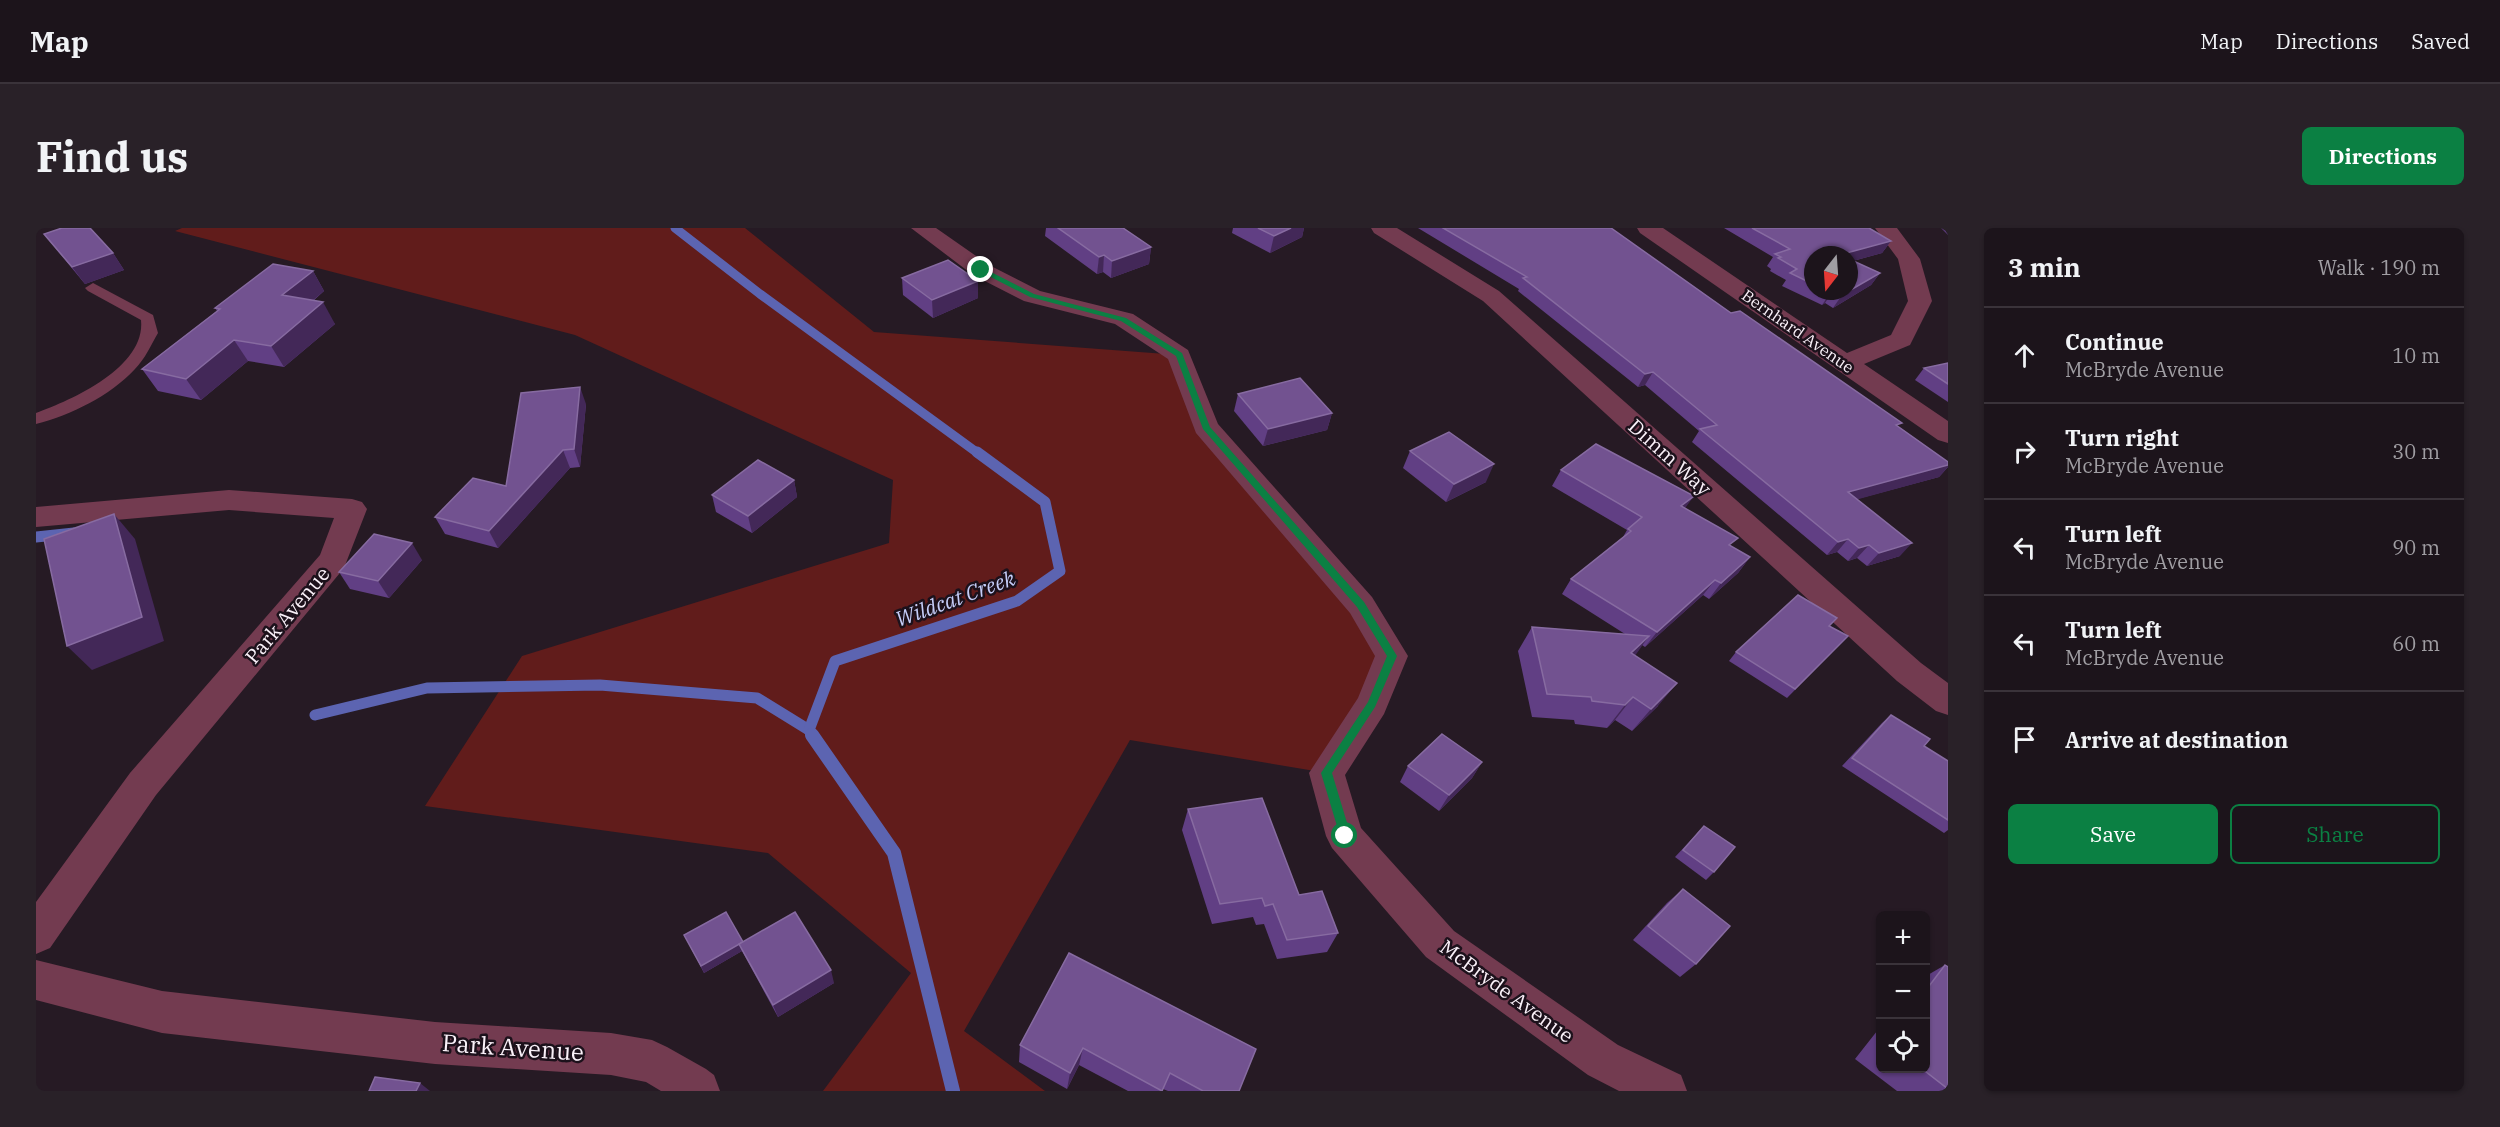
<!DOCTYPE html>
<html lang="en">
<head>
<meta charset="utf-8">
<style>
  :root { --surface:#1c141b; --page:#292128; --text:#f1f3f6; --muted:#a09ea3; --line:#3a333a; --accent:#0b8043 }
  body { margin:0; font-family:"IBM Plex Serif",serif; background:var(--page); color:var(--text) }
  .controls { position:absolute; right:18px; bottom:18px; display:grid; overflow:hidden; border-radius:9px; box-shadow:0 2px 4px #0004 }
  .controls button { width:54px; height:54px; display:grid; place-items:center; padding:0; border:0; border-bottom:2px solid var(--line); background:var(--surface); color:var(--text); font:30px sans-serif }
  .compass { position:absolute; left:1768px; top:18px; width:54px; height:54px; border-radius:50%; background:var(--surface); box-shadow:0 2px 4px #0004; rotate:197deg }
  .stop { position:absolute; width:18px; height:18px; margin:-14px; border:4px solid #0b8043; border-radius:50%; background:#fff }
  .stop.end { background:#0b8043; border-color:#fff; box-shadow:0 2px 6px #0008 }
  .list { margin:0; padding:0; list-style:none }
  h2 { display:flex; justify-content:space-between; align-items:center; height:78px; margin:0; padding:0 24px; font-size:26px }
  h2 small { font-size:20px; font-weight:400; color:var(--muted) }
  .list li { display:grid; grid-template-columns:39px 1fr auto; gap:18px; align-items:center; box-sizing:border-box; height:96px; padding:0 24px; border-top:2px solid var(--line) }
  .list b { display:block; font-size:22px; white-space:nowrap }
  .list p { margin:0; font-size:20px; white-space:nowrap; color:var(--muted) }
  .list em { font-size:20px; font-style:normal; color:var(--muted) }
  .actions { display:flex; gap:12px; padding:18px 24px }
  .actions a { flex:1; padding:14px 0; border:2px solid var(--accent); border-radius:9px; text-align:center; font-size:21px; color:var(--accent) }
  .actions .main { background:var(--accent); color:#fff }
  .icon { flex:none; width:33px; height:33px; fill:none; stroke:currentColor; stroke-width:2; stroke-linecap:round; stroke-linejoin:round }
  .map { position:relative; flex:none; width:1912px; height:863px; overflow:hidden; border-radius:9px }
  header { display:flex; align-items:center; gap:36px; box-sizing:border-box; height:84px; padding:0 30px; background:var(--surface); border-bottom:2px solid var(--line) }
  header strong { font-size:28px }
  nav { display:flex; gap:33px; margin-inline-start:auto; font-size:21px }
  .intro { display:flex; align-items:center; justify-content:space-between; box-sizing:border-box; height:144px; padding:0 36px }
  h1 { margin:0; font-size:42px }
  .button { padding:15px 27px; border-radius:9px; background:var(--accent); color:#fff; font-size:21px; font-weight:700 }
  main { display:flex; gap:36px; padding:0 36px }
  aside { flex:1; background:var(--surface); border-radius:9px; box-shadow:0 2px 4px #0004 }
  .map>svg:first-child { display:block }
  .green { fill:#611c1b }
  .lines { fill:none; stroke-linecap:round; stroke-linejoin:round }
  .stream-far2 { stroke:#5c64b1; stroke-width:9 }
  .stream-far1 { stroke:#5c64b1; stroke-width:11 }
  .stream { stroke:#5c64b1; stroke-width:14 }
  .service { fill:#733b50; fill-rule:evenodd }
  .minor { fill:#733b50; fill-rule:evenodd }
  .wall { fill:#613f84; fill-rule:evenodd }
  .shaded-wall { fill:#432858 }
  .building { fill:#725290; stroke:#876ba1; stroke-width:1.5 }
  .route { fill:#0b8043 }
  .labels { text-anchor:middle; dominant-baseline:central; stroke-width:5; stroke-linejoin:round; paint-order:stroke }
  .far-street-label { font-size:16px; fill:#faf1f9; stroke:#1c111b }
  .street-label { font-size:20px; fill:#faf1f9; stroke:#1c111b }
  .water-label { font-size:21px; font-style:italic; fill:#c5cdf8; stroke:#1c111b }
  .near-street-label { font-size:24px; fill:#faf1f9; stroke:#1c111b }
</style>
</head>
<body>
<header>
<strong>Map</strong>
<nav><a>Map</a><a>Directions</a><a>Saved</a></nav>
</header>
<div class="intro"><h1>Find us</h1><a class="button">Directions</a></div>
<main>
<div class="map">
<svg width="1912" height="863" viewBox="0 0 1912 863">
  <rect width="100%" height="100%" fill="#261a24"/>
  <path class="green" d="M 146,0 L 709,0 L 838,104 L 1143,127 L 1170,199 L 1356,428 L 1291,545 L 1094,512 L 928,803 L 1009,863 L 787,863 L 875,745 L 732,625 L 389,578 L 486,428 L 853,315 L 857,252 L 539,107 L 139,3 Z"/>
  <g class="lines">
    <path class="stream-far2" d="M 639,0 L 724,66 L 943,226"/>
    <g class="stream-far1">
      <path d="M 0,309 L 38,305"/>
      <path d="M 279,487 L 391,460 L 564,457 L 721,470 L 773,502"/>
      <path d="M 777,508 L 773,502 L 799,433 L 981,373 L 1024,343 L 1009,274 L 941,224"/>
    </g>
    <path class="stream" d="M 776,507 L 858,625 L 917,863"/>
    <path class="service" d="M 57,55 L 117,87 L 122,105 C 115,117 109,131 99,141 C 74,168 35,187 0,196 L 0,185 C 36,172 110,139 105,92 L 52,63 L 49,60 Z"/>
    <g class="minor">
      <path d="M 875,0 L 900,0 L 953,37 L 1004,63 L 1097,86 L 1152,122 L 1182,196 L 1336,369 L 1372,428 L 1348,486 L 1309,547 L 1325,600 L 1418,703 L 1582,817 L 1645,847 L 1651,863 L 1583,863 L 1552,847 L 1390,729 L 1296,620 L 1290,608 L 1273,545 L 1322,470 L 1339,428 L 1314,385 L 1160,205 L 1132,131 L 1079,96 L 988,73 L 937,47 Z"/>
      <path d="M 1335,0 L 1361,0 L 1463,63 L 1885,435 L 1912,455 L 1912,487 L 1900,483 L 1861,453 L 1447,73 L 1338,5 Z"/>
      <path d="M 1601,0 L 1627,0 L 1811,125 L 1855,107 L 1872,73 L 1862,31 L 1839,0 L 1861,0 L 1884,31 L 1896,73 L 1874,117 L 1828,136 L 1912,193 L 1912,215 L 1902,212 L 1604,5 Z"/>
      <path d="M 193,262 L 316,271 L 326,274 L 331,281 L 308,340 L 120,567 L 14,720 L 0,726 L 0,674 L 94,545 L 284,327 L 298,290 L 193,282 L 0,299 L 0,279 Z"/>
      <path d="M 0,732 L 126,763 L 399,794 L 575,805 L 616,812 L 631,819 L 670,841 L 678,847 L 684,863 L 625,863 L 610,854 L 575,847 L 399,836 L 126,805 L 0,772 Z"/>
    </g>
  </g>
  <g class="wall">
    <path d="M 1010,0 L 1087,0 L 1115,19 L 1113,36 L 1075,50 L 1067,44 L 1061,46 L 1009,8 Z"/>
    <path d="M 1197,0 L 1268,0 L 1266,9 L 1234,25 L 1196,5 Z"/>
    <path d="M 1382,0 L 1575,0 L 1695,85 L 1863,199 L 1912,234 L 1912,239 L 1903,249 L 1821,271 L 1864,328 L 1831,338 L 1821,330 L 1812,333 L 1801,324 L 1791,327 L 1656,214 L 1663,203 L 1609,157 L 1602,159 L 1482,63 L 1483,61 Z"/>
    <path d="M 1688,0 L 1833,0 L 1855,13 L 1846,25 L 1817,33 L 1844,45 L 1835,57 L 1797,80 L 1789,75 L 1786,77 L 1746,58 L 1750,52 L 1734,43 L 1735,41 L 1731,38 L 1737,29 ZM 1777,27 L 1813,63 L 1777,63 Z"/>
    <path d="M 1905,0 L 1912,0 L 1912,7 Z"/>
    <path d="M 8,6 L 77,25 L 88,42 L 49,56 L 21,22 Z"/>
    <path d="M 277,43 L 288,63 L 277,73 L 299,96 L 248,139 L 212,133 L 165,172 L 122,163 L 106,141 L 181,83 L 179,80 Z"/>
    <path d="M 866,50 L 942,70 L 897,90 L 867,67 Z"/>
    <path d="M 1912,135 L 1912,174 L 1879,152 L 1888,140 Z"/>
    <path d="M 1202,166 L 1296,185 L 1291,202 L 1227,218 L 1198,183 Z"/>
    <path d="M 550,176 L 544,239 L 534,240 L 462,320 L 409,306 L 399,289 L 470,258 Z"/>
    <path d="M 1374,223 L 1450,254 L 1410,274 L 1367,240 Z"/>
    <path d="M 1525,242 L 1649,280 L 1695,319 L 1714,329 L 1702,345 L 1673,371 L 1667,367 L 1609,419 L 1606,417 L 1599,427 L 1622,478 L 1596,503 L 1579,492 L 1571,500 L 1539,496 L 1538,492 L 1496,489 L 1482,423 L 1496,399 L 1589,406 L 1526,366 L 1535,351 L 1587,309 L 1591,302 L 1516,258 Z"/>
    <path d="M 758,252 L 761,269 L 716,305 L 680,284 L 676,267 Z"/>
    <path d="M 386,332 L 353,370 L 314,361 L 303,344 Z"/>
    <path d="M 1794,398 L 1812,408 L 1751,470 L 1693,433 L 1700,424 Z"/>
    <path d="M 1855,487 L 1888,518 L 1912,533 L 1912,602 L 1908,605 L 1806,538 L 1846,495 Z"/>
    <path d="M 1446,534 L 1436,550 L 1403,583 L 1364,554 L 1372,538 Z"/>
    <path d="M 1152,581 L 1263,667 L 1302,705 L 1291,724 L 1241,731 L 1228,696 L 1220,697 L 1217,689 L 1176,696 L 1146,602 Z"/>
    <path d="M 1668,598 L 1678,644 L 1670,652 L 1639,629 Z"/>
    <path d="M 1647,661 L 1660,736 L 1644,749 L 1597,712 L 1631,675 Z"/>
    <path d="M 648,707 L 707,714 L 798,755 L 742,789 L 706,723 L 668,745 Z"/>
    <path d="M 1033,725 L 1203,863 L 1132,863 L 1127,861 L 1126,863 L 1092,863 L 1043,837 L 1031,861 L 983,834 L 984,817 Z"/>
    <path d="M 1909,737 L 1912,739 L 1912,863 L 1861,863 L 1819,831 L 1845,798 L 1845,840 L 1890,840 L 1890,748 Z"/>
  </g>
  <g class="shaded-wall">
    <path d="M 1255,0 L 1268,0 L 1266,9 L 1234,25 L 1238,8 Z"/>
    <path d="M 1855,13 L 1846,25 L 1813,34 L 1813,27 L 1803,27 Z"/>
    <path d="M 1115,19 L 1113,36 L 1075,50 L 1076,33 Z"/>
    <path d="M 77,25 L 88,42 L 49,56 L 36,39 Z"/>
    <path d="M 1068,27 L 1067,44 L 1061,46 L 1063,29 Z"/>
    <path d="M 277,43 L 288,63 L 258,88 L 246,67 Z"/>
    <path d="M 1844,45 L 1835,57 L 1797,80 L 1806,67 Z"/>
    <path d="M 942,53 L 942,70 L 897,90 L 896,72 Z"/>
    <path d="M 1797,63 L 1789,75 L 1786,77 L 1795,64 Z"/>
    <path d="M 287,74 L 299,96 L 248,139 L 235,118 Z"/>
    <path d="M 198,112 L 212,133 L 165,172 L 150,151 Z"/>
    <path d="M 1617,144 L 1609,157 L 1602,159 L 1609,146 Z"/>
    <path d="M 544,159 L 550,176 L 544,239 L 538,221 Z"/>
    <path d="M 1296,185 L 1291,202 L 1227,218 L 1232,201 Z"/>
    <path d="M 527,222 L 534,240 L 462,320 L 453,303 Z"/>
    <path d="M 1458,236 L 1450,254 L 1410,274 L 1418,256 Z"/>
    <path d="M 1912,237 L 1912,239 L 1903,249 L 1801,277 L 1812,264 Z"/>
    <path d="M 758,252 L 761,269 L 716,305 L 712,288 Z"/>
    <path d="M 1658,268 L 1647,283 L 1645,278 Z"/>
    <path d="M 78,286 L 99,311 L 128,413 L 56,442 L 31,418 Z"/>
    <path d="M 1812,311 L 1801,324 L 1791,327 L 1802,314 Z"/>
    <path d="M 376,315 L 386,332 L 353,370 L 342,353 Z"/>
    <path d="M 1876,315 L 1864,328 L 1831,338 L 1843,325 Z"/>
    <path d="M 1833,317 L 1821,330 L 1812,333 L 1823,320 Z"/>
    <path d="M 1714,329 L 1702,345 L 1673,371 L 1685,355 Z"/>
    <path d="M 1679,352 L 1667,367 L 1609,419 L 1621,404 Z"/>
    <path d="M 1613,408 L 1596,432 L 1595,425 Z"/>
    <path d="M 1641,455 L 1622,478 L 1596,503 L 1615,481 Z"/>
    <path d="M 1597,469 L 1579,492 L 1571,500 L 1589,477 Z"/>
    <path d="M 1446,534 L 1436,550 L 1403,583 L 1413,567 Z"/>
    <path d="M 707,714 L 703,716 L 706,723 L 668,745 L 665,738 Z"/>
    <path d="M 795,742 L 798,755 L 742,789 L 737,777 Z"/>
    <path d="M 1047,820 L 1043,837 L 1031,861 L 1034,845 Z"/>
    <path d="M 384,855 L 394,863 L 380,863 Z"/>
  </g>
  <g class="building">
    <path d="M 26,0 L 54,0 L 77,25 L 36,39 L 8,6 Z"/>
    <path d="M 1022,0 L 1087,0 L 1115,19 L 1076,33 L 1068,27 L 1063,29 Z"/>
    <path d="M 1222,0 L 1255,0 L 1238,8 Z"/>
    <path d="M 1407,0 L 1575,0 L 1695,85 L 1704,83 L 1866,195 L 1860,197 L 1912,234 L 1912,237 L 1812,264 L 1876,315 L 1843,325 L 1833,317 L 1823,320 L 1812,311 L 1802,314 L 1664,201 L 1681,197 L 1617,144 L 1609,146 L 1487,50 L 1491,49 Z"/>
    <path d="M 1716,0 L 1833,0 L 1855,13 L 1803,27 L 1804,27 L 1777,27 L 1777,56 L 1754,45 L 1761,41 L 1742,30 L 1745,29 L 1739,26 L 1754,21 Z"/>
    <path d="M 1813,31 L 1844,45 L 1813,63 Z"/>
    <path d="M 912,32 L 942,53 L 896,72 L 866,50 Z"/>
    <path d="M 237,36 L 277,43 L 246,67 L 287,74 L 235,118 L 198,112 L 150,151 L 106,141 L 184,81 L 179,80 Z"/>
    <path d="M 1798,63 L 1813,63 L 1806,67 Z"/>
    <path d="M 1912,135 L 1912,156 L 1888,140 Z"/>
    <path d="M 1264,150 L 1296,185 L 1232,201 L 1202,166 Z"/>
    <path d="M 544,159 L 538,221 L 527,222 L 453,303 L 399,289 L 437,250 L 470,258 L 485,165 Z"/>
    <path d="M 1413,204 L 1458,236 L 1418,256 L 1374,223 Z"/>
    <path d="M 1560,216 L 1658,268 L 1645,278 L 1702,310 L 1693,317 L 1714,329 L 1685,355 L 1679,352 L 1621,404 L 1535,351 L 1595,303 L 1592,301 L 1606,289 L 1525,242 Z"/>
    <path d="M 722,232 L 758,252 L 712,288 L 676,267 Z"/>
    <path d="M 78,286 L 106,389 L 31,418 L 8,311 Z"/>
    <path d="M 338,306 L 376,315 L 342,353 L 303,344 Z"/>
    <path d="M 1762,367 L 1801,390 L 1793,398 L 1812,408 L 1759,461 L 1700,424 Z"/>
    <path d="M 1496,399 L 1613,408 L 1595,425 L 1641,455 L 1615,481 L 1597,469 L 1589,477 L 1556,473 L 1555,469 L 1511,466 Z"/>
    <path d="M 1855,487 L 1894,511 L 1888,518 L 1912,533 L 1912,592 L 1816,530 Z"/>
    <path d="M 1406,506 L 1446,534 L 1413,567 L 1372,538 Z"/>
    <path d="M 1226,570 L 1263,667 L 1286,663 L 1302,705 L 1251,712 L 1237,676 L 1229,678 L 1226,670 L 1184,676 L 1152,581 Z"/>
    <path d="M 1668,598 L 1699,619 L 1678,644 L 1647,622 Z"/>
    <path d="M 1647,661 L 1694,698 L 1660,736 L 1612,698 Z"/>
    <path d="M 690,684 L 707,714 L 665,738 L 648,707 Z"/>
    <path d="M 759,684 L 795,742 L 737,777 L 703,716 Z"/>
    <path d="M 1033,725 L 1220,821 L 1203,863 L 1167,863 L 1134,845 L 1126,863 L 1047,820 L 1034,845 L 984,817 Z"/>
    <path d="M 1909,737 L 1912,739 L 1912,861 L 1885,840 L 1890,840 L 1890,762 Z"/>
    <path d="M 339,849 L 384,855 L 380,863 L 333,863 Z"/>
  </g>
  <path class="route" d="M 943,40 L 947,40 L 998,66 L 1090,90 L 1146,125 L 1174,199 L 1328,374 L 1361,428 L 1339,479 L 1296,545 L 1315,608 L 1313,611 L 1305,611 L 1304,608 L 1285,545 L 1332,474 L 1351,428 L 1321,379 L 1167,201 L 1140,128 L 1085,93 L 994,69 L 943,43 Z"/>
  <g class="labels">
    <g class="far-street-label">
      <text transform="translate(1762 103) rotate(35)">Bernhard Avenue</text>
    </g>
    <g class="street-label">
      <text transform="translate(1634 229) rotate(42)">Dimm Way</text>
      <text transform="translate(251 387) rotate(-50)">Park Avenue</text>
      <text transform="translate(1471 763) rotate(36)">McBryde Avenue</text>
    </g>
    <g class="water-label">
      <text transform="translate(919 370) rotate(-20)">Wildcat Creek</text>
    </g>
    <g class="near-street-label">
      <text transform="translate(477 819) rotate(4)">Park Avenue</text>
    </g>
  </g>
</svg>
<div class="controls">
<button>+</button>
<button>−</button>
<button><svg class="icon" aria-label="locate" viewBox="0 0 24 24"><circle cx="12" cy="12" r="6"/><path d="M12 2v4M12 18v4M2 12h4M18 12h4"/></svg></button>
</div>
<svg class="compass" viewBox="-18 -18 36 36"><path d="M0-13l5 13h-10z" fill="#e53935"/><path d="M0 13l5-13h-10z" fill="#a09ea3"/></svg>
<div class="stop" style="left:1309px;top:608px"></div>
<div class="stop end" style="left:945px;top:42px"></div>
</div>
<aside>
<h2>3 min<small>Walk · 190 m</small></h2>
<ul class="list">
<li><svg class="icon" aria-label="ahead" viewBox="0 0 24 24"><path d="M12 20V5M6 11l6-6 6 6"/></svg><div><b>Continue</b><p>McBryde Avenue</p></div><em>10 m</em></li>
<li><svg class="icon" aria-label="right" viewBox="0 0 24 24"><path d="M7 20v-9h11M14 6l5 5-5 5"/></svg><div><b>Turn right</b><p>McBryde Avenue</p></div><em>30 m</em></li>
<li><svg class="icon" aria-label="left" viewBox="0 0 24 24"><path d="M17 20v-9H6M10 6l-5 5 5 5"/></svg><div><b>Turn left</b><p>McBryde Avenue</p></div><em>90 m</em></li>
<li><svg class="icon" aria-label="left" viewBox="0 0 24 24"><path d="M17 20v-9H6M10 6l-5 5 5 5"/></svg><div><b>Turn left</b><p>McBryde Avenue</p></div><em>60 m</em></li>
<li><svg class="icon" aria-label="arrive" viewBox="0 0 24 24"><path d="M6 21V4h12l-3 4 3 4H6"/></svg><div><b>Arrive at destination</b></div></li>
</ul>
<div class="actions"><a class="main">Save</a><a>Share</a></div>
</aside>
</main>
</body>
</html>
